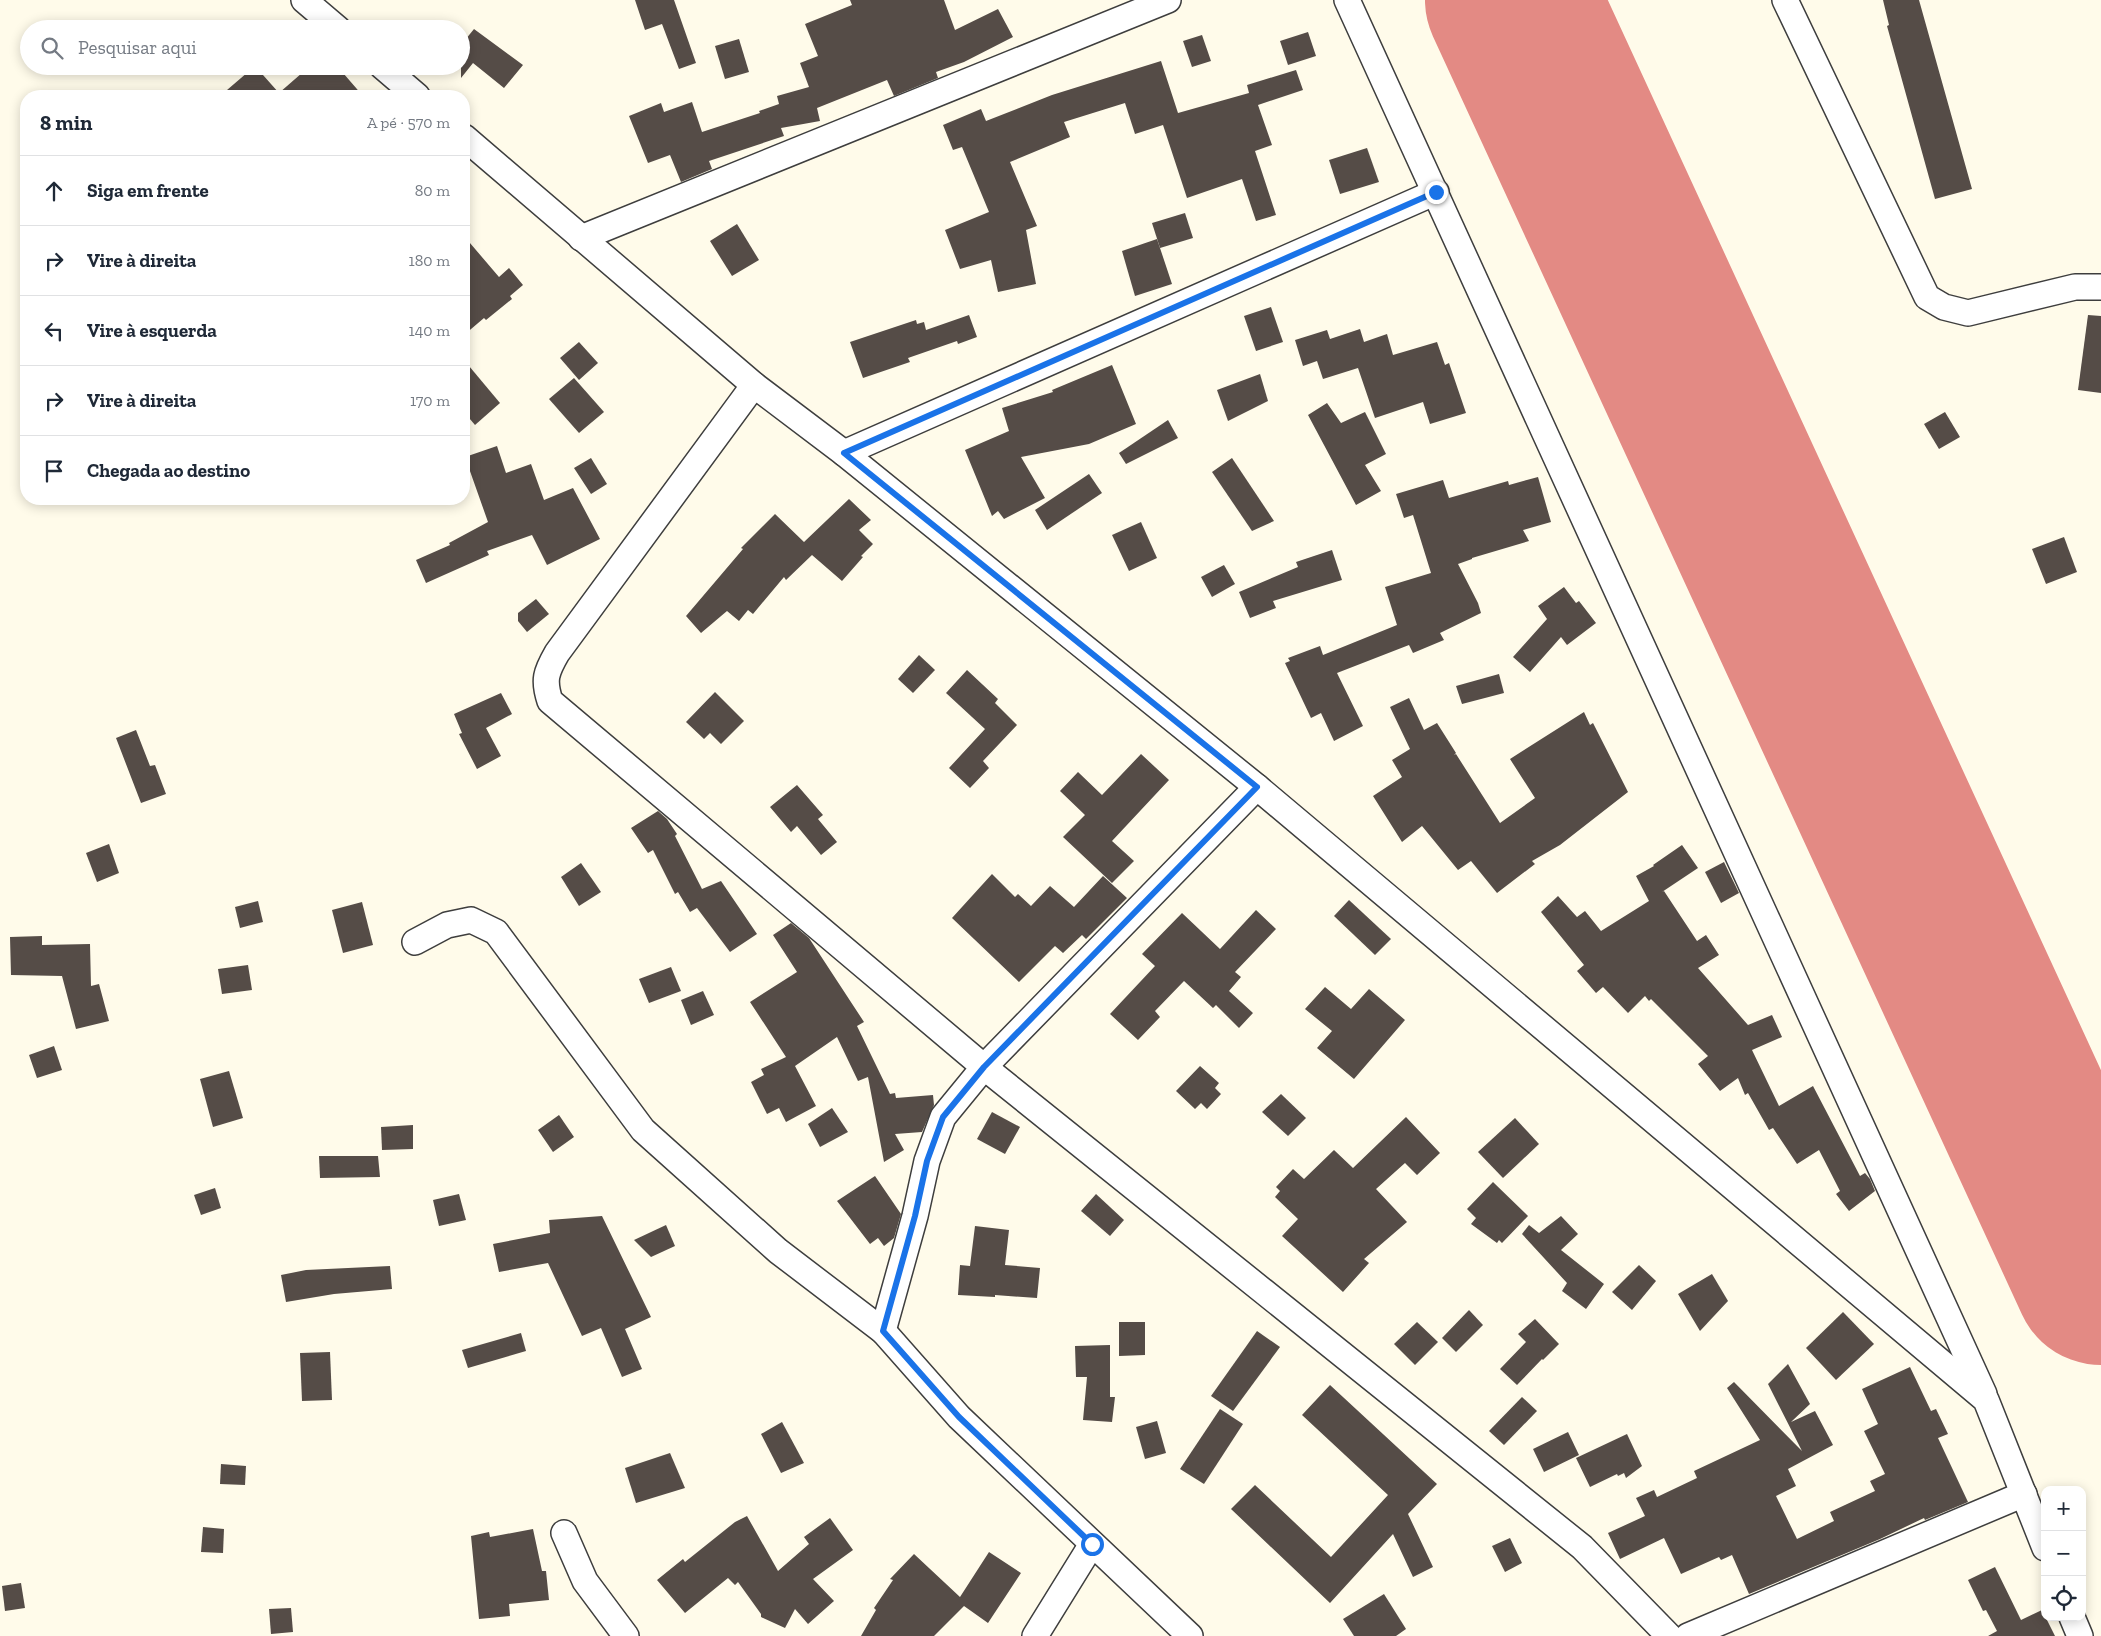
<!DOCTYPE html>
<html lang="pt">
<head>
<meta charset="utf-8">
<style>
  :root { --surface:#fff; --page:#f2f2f3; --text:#1f2937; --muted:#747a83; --line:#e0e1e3 }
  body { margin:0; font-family:"Zilla Slab",serif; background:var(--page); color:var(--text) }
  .controls { position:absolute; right:15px; bottom:15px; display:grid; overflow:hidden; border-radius:10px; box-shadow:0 2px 12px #0003 }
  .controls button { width:45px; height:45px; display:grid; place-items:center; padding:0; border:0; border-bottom:1px solid var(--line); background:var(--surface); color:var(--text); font:25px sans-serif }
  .stop { position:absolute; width:15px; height:15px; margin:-11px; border:4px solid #1a73e8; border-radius:50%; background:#fff }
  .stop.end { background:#1a73e8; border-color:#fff; box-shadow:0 1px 5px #0008 }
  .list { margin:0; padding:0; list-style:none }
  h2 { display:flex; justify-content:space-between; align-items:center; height:65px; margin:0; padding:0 20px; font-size:21px }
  h2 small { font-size:16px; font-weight:400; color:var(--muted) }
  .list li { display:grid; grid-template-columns:32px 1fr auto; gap:15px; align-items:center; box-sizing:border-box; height:70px; padding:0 20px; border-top:1px solid var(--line) }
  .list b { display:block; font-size:19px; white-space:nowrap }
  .list em { font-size:16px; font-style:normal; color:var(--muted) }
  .icon { flex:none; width:28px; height:28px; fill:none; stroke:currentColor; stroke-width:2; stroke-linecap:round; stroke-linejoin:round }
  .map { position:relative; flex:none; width:2101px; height:1636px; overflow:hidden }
  .search { position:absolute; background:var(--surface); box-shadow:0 2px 12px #0003; left:20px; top:20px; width:450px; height:55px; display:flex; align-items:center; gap:12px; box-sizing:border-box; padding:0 18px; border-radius:28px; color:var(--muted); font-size:19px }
  .panel { position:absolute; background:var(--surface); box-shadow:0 2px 12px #0003; left:20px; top:90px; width:450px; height:415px; border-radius:20px }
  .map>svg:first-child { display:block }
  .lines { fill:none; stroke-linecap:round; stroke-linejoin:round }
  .runway { stroke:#e38a84; stroke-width:174 }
  .building { fill:#554c47 }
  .minor-casing { stroke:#3e3e3e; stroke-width:28 }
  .minor { stroke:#fff; stroke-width:25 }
  .route { stroke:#1a73e8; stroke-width:6 }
</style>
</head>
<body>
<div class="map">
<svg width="2101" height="1636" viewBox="0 0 2101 1636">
  <rect width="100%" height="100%" fill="#fffbea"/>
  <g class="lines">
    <path class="runway" d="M 1512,0 L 2101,1278"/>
  </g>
  <g class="building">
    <path d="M 635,0 L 674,0 L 696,63 L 679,69 L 662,24 L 645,30 Z"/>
    <path d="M 850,0 L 944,0 L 955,30 L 998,9 L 1013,37 L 964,62 L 936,72 L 938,78 L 894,96 L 887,80 L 817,108 L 820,121 L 781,128 L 784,136 L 709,161 L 712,169 L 681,182 L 670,155 L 648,163 L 629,116 L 661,103 L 664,112 L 692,102 L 702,132 L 760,113 L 759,111 L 779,104 L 777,96 L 809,87 L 800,63 L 818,56 L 805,24 L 852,5 Z"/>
    <path d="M 1883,0 L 1919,0 L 1972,189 L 1935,199 L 1887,26 L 1889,25 Z"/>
    <path d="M 474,29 L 523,65 L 504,88 L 473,63 L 461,78 L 461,45 Z"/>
    <path d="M 1308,32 L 1316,56 L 1288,65 L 1280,41 Z"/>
    <path d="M 1202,35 L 1211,61 L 1192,67 L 1183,41 Z"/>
    <path d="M 739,39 L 749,72 L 725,79 L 715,46 Z"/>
    <path d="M 1161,61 L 1178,113 L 1249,93 L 1247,85 L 1296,70 L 1303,90 L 1258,105 L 1272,145 L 1255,151 L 1276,215 L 1256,221 L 1242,179 L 1187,198 L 1163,125 L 1135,134 L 1125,103 L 1064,122 L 1070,137 L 1010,162 L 1037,226 L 1026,230 L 1036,284 L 998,292 L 991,260 L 960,269 L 945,230 L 989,212 L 962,147 L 953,150 L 943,125 L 981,109 L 986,121 L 1052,95 Z"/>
    <path d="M 255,66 L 279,93 L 310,66 L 337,66 L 363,96 L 220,96 Z"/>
    <path d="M 1367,148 L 1379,182 L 1340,194 L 1329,160 Z"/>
    <path d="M 1185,213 L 1193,238 L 1160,248 L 1152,223 Z"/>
    <path d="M 737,224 L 759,260 L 732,276 L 710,241 Z"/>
    <path d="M 464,236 L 499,277 L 509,268 L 523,285 L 510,296 L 512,299 L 486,320 L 484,318 L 464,335 Z"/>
    <path d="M 1157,239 L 1172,284 L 1135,296 L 1122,251 Z"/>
    <path d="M 1271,307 L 1283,342 L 1256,351 L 1244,316 Z"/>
    <path d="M 969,315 L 977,337 L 958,344 L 957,341 L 908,358 L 910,362 L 863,378 L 850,342 L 916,320 L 917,324 L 924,322 L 926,330 Z"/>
    <path d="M 2088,315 L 2101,316 L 2101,393 L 2078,390 Z"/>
    <path d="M 1360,329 L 1364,342 L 1387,334 L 1393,355 L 1437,342 L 1445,365 L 1449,363 L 1466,413 L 1430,424 L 1423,402 L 1375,418 L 1358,368 L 1323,379 L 1317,361 L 1303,366 L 1295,340 L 1327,330 L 1330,339 Z"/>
    <path d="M 579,342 L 598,363 L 579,380 L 560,358 Z"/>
    <path d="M 464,360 L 500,403 L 475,425 L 464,412 Z"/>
    <path d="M 1112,365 L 1136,424 L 1089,444 L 1021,457 L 1045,498 L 1004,519 L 998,511 L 992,516 L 965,450 L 1009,431 L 1002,408 L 1053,392 L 1052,390 Z"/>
    <path d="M 1260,374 L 1268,401 L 1228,421 L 1217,390 Z"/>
    <path d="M 574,378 L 604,412 L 579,433 L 549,399 Z"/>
    <path d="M 1327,403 L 1341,423 L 1365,412 L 1386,454 L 1365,465 L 1381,491 L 1356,505 L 1308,415 Z"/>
    <path d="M 1945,412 L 1960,437 L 1939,449 L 1924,424 Z"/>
    <path d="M 1168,420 L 1178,438 L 1126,464 L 1119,453 Z"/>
    <path d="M 497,446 L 506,473 L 531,464 L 544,500 L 573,488 L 600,539 L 547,565 L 532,535 L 487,551 L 489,555 L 426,583 L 416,560 L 450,545 L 449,543 L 488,522 L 465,457 Z"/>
    <path d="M 591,458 L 607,484 L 591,494 L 574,468 Z"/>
    <path d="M 1232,458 L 1274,521 L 1252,531 L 1212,472 Z"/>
    <path d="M 1089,474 L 1102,493 L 1047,530 L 1035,510 Z"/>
    <path d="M 1538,477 L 1551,522 L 1523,530 L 1529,541 L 1472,558 L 1472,559 L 1458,564 L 1478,603 L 1481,613 L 1440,633 L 1444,640 L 1413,653 L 1409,645 L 1337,673 L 1363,726 L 1334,741 L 1321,713 L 1311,718 L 1285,663 L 1290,661 L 1288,658 L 1320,646 L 1323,655 L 1397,625 L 1385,587 L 1431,573 L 1413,515 L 1404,518 L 1396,494 L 1443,480 L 1449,498 L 1508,481 L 1509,485 Z"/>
    <path d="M 849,499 L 871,520 L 859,530 L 873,544 L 861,556 L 863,557 L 842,581 L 812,555 L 786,580 L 784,577 L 753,614 L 748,610 L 739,621 L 727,611 L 701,633 L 686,616 L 743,549 L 741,548 L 775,514 L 804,542 Z"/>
    <path d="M 1141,522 L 1157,558 L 1129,571 L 1112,535 Z"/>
    <path d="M 2064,537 L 2077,572 L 2046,584 L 2032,549 Z"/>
    <path d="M 1332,550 L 1342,580 L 1273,601 L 1276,608 L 1250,618 L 1239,592 L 1298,567 L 1296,562 Z"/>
    <path d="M 1224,565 L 1235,584 L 1212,597 L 1201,577 Z"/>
    <path d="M 1564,587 L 1576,603 L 1579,601 L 1596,623 L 1567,645 L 1561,637 L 1530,672 L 1513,657 L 1547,619 L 1538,606 Z"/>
    <path d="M 536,599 L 549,614 L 527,632 L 518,621 L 518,613 Z"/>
    <path d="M 919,655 L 935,670 L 913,693 L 898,679 Z"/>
    <path d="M 967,670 L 998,699 L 995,703 L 1017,725 L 983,761 L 989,768 L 970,788 L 949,768 L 985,729 L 946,693 Z"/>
    <path d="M 1499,674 L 1504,693 L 1462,704 L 1456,686 Z"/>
    <path d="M 715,692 L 744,721 L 721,744 L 710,733 L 704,739 L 686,722 Z"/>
    <path d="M 501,693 L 512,714 L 486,728 L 501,756 L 477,769 L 459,734 L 462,733 L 454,714 Z"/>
    <path d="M 1409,698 L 1424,730 L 1437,723 L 1456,753 L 1454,755 L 1456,754 L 1500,823 L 1535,798 L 1510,759 L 1584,712 L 1590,725 L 1593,723 L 1628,792 L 1560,845 L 1532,861 L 1535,864 L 1497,893 L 1471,861 L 1458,870 L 1422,826 L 1402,842 L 1373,796 L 1402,777 L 1392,760 L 1410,749 L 1390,707 Z"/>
    <path d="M 136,730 L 150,766 L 155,765 L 166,794 L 141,803 L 116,738 Z"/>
    <path d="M 1141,754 L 1169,780 L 1112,841 L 1134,861 L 1112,883 L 1063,837 L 1085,815 L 1060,791 L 1078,772 L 1102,795 Z"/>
    <path d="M 797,785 L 823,815 L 818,819 L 837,842 L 821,855 L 797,826 L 791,832 L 770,807 Z"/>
    <path d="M 658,811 L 667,819 L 677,834 L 675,836 L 702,889 L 721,881 L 757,934 L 730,952 L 697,908 L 690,912 L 678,892 L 675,894 L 653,850 L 648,853 L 631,828 Z"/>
    <path d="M 109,844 L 119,873 L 97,882 L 86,853 Z"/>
    <path d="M 1682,845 L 1698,868 L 1662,892 L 1664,891 L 1697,941 L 1706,935 L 1719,955 L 1698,968 L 1748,1025 L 1772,1015 L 1782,1037 L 1752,1050 L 1779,1106 L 1813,1086 L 1860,1176 L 1865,1173 L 1870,1179 L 1875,1191 L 1849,1211 L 1836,1194 L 1840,1191 L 1819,1150 L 1797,1164 L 1773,1128 L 1769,1130 L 1748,1093 L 1745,1095 L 1738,1078 L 1720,1091 L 1698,1064 L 1708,1056 L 1651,999 L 1649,1001 L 1645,996 L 1628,1013 L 1603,987 L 1596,993 L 1577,971 L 1584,965 L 1541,912 L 1558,896 L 1577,917 L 1585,911 L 1601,931 L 1649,901 L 1636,876 L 1654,866 L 1653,865 Z"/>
    <path d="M 1724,862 L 1739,893 L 1721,903 L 1705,872 Z"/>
    <path d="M 581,863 L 601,892 L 579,906 L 561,877 Z"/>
    <path d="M 992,874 L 1015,897 L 1018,894 L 1031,906 L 1050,886 L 1074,907 L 1103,876 L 1127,898 L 1086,939 L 1082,935 L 1063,953 L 1055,946 L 1019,982 L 952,918 Z"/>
    <path d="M 1349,900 L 1391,939 L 1375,955 L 1334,916 Z"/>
    <path d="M 258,901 L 263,922 L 240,928 L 235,907 Z"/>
    <path d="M 362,902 L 373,945 L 343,953 L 332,910 Z"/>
    <path d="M 1256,910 L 1276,929 L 1235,972 L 1241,977 L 1229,991 L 1253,1013 L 1239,1028 L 1216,1005 L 1213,1008 L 1184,981 L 1155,1011 L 1160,1017 L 1138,1040 L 1110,1014 L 1155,966 L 1142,954 L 1182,913 L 1220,949 Z"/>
    <path d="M 791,923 L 809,938 L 864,1022 L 857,1026 L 890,1094 L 895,1093 L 896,1098 L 933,1095 L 934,1105 L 922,1132 L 895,1134 L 904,1150 L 884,1162 L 868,1077 L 858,1081 L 837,1037 L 795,1066 L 816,1106 L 786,1122 L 779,1108 L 767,1114 L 751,1082 L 764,1075 L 761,1069 L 786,1057 L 750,1002 L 797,972 L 773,935 Z"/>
    <path d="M 42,936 L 42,945 L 90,944 L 91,986 L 99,984 L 109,1021 L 76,1029 L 62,976 L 11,975 L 10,937 Z"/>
    <path d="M 248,965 L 252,990 L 222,994 L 218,969 Z"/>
    <path d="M 671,967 L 681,991 L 649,1003 L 639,979 Z"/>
    <path d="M 1325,987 L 1351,1009 L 1369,989 L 1405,1020 L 1354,1079 L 1317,1048 L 1332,1031 L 1305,1009 Z"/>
    <path d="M 703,991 L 714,1015 L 691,1025 L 681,1000 Z"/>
    <path d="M 54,1046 L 62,1070 L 37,1078 L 29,1055 Z"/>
    <path d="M 1200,1066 L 1219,1083 L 1215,1088 L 1221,1094 L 1207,1109 L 1201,1103 L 1195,1109 L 1176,1091 Z"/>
    <path d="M 229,1071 L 243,1118 L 213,1127 L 200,1079 Z"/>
    <path d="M 1281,1094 L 1306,1118 L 1288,1136 L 1262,1112 Z"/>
    <path d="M 832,1108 L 848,1132 L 820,1147 L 808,1124 Z"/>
    <path d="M 992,1112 L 1020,1127 L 1005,1154 L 977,1139 Z"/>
    <path d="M 559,1115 L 574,1137 L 553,1152 L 538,1130 Z"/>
    <path d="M 1406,1117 L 1440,1153 L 1417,1175 L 1405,1163 L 1376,1189 L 1407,1222 L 1364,1259 L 1369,1263 L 1343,1292 L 1282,1236 L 1298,1219 L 1275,1197 L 1280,1191 L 1276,1187 L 1293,1169 L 1304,1179 L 1334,1150 L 1353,1168 Z"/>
    <path d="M 1515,1118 L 1539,1144 L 1503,1178 L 1478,1152 Z"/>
    <path d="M 413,1125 L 413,1149 L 382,1150 L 381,1127 Z"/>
    <path d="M 319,1156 L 378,1156 L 380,1177 L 320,1178 Z"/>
    <path d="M 875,1176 L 901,1214 L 894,1238 L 884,1246 L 878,1238 L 870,1244 L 837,1201 Z"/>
    <path d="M 1493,1182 L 1528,1216 L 1502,1243 L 1499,1240 L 1497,1243 L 1471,1224 L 1476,1218 L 1467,1209 Z"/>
    <path d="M 215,1188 L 221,1208 L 201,1215 L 194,1195 Z"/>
    <path d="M 459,1194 L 466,1220 L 439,1226 L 433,1200 Z"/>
    <path d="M 1096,1194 L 1124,1220 L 1110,1236 L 1081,1211 Z"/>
    <path d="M 602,1216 L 651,1317 L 625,1329 L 642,1369 L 622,1377 L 601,1328 L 582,1336 L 548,1263 L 499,1272 L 493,1244 L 550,1233 L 549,1220 Z"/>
    <path d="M 1561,1216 L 1578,1234 L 1561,1250 L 1604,1284 L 1586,1309 L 1562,1291 L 1567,1283 L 1522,1234 L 1529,1225 L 1539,1233 Z"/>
    <path d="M 666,1225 L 675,1246 L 651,1257 L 634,1240 Z"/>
    <path d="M 975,1226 L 1009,1230 L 1005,1265 L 1040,1268 L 1037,1298 L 995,1295 L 995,1297 L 958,1295 L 960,1265 L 970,1266 Z"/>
    <path d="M 1639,1265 L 1656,1281 L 1632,1310 L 1612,1292 Z"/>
    <path d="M 390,1266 L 392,1289 L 334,1294 L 286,1302 L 281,1275 L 306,1270 Z"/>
    <path d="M 1712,1274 L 1728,1301 L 1700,1331 L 1678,1294 Z"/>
    <path d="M 1469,1310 L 1483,1325 L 1456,1352 L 1442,1338 Z"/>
    <path d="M 1843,1312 L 1874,1344 L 1836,1380 L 1806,1348 Z"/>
    <path d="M 1535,1319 L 1559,1344 L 1543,1360 L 1542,1359 L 1517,1385 L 1500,1369 L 1526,1342 L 1518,1334 Z"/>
    <path d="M 1119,1322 L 1145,1322 L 1145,1355 L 1119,1356 Z"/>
    <path d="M 1417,1322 L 1438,1342 L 1415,1365 L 1394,1344 Z"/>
    <path d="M 1257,1331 L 1280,1347 L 1233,1411 L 1211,1396 Z"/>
    <path d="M 521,1333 L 526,1351 L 468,1368 L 462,1350 Z"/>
    <path d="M 1110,1345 L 1110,1397 L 1115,1397 L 1112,1422 L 1083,1420 L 1087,1377 L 1076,1377 L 1075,1346 Z"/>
    <path d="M 330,1352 L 332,1400 L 302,1401 L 300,1353 Z"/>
    <path d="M 1788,1364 L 1810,1404 L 1791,1422 L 1815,1411 L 1833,1445 L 1788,1469 L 1796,1486 L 1776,1496 L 1797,1539 L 1834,1521 L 1830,1512 L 1875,1491 L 1870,1481 L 1885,1474 L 1864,1431 L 1878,1424 L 1862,1389 L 1910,1367 L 1931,1411 L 1936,1409 L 1948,1434 L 1938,1438 L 1968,1502 L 1925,1520 L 1924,1518 L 1880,1539 L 1749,1594 L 1732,1555 L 1721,1560 L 1719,1557 L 1681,1574 L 1664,1538 L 1620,1559 L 1608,1533 L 1645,1516 L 1636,1498 L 1654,1490 L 1657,1497 L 1697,1478 L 1694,1471 L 1760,1440 L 1727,1388 L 1734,1382 L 1802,1451 L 1768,1384 Z"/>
    <path d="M 1330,1385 L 1437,1484 L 1408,1514 L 1433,1567 L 1413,1577 L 1393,1534 L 1330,1603 L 1231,1509 L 1255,1485 L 1331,1557 L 1388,1495 L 1302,1415 Z"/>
    <path d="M 1522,1397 L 1537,1411 L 1504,1445 L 1489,1431 Z"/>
    <path d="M 1220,1409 L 1243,1424 L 1204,1484 L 1180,1469 Z"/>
    <path d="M 1157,1421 L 1166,1453 L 1145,1459 L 1136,1427 Z"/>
    <path d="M 782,1422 L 804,1463 L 781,1473 L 761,1434 Z"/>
    <path d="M 1568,1432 L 1579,1455 L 1544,1472 L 1533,1449 Z"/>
    <path d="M 1627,1434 L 1642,1466 L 1626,1478 L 1624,1473 L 1618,1476 L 1617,1474 L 1590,1487 L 1576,1458 Z"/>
    <path d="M 670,1453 L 685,1488 L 636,1503 L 625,1468 Z"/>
    <path d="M 221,1464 L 246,1466 L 245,1485 L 220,1484 Z"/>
    <path d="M 747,1516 L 778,1571 L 809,1544 L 804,1537 L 830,1518 L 853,1550 L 813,1579 L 834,1601 L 808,1624 L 795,1609 L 785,1628 L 761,1617 L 761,1614 L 738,1582 L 735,1585 L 728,1578 L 685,1613 L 657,1580 L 683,1559 L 685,1562 L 735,1522 Z"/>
    <path d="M 203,1527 L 224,1529 L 223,1553 L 201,1552 Z"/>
    <path d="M 533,1529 L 542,1571 L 546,1571 L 549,1600 L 509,1604 L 510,1616 L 479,1619 L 471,1536 L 489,1532 L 490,1537 Z"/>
    <path d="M 1510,1538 L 1522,1563 L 1505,1572 L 1492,1546 Z"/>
    <path d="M 989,1552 L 1021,1573 L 988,1623 L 964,1606 L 934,1636 L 861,1636 L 876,1610 L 874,1608 L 893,1580 L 890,1579 L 914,1554 L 960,1597 Z"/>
    <path d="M 1995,1567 L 2021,1620 L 2042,1610 L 2055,1636 L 1988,1636 L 1997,1631 L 1986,1610 L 1983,1611 L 1968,1580 Z"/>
    <path d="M 21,1583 L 25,1608 L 5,1611 L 2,1586 Z"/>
    <path d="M 1384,1594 L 1406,1629 L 1396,1636 L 1354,1636 L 1343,1619 Z"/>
    <path d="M 291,1608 L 293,1632 L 271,1634 L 269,1609 Z"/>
  </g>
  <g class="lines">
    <g class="minor-casing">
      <g id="minor">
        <path d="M 304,0 L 338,29"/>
        <path d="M 1347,0 L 1984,1394"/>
        <path d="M 1785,0 L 1927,297 L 1944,307 L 1968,313 L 2075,287 L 2101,287"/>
        <path d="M 382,66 L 417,96"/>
        <path d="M 464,137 L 754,385 L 844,453 L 1257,787 L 1986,1400 L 2045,1548"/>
        <path d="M 581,238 L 1168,0"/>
        <path d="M 754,385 L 557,653 C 546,672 543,680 550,701 L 984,1067 L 1582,1547 L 1669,1636"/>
        <path d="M 844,453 L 1436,192"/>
        <path d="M 415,942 L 447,925 L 471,920 L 496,932 L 643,1130 L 778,1251 L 883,1331 L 959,1417 L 1190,1636"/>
        <path d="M 883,1331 L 915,1216 L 927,1161 L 943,1117 L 984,1067 L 1257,787"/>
        <path d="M 564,1533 L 585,1581 L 626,1636"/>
        <path d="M 2072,1617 L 2080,1636"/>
        <path d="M 1035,1636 L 1092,1544"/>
        <path d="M 1688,1636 L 2024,1494"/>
      </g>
    </g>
    <use href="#minor" class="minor"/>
  </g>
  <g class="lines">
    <path class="route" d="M 1092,1544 L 959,1417 L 883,1331 L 915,1216 L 927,1161 L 943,1117 L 984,1067 L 1257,787 L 844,453 L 1436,192"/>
  </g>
</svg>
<div class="controls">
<button>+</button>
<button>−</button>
<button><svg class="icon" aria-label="locate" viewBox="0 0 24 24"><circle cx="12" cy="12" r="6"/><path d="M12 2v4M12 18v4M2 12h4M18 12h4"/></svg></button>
</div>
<div class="stop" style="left:1092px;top:1544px"></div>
<div class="stop end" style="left:1436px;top:192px"></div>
<div class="search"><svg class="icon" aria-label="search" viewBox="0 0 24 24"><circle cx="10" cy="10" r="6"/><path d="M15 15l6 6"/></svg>Pesquisar aqui</div>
<section class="panel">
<h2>8 min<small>A pé · 570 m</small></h2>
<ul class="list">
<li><svg class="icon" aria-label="ahead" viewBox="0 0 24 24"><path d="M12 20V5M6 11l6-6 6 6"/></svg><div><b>Siga em frente</b></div><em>80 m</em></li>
<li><svg class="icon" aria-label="right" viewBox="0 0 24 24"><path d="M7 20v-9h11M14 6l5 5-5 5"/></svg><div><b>Vire à direita</b></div><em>180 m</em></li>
<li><svg class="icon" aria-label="left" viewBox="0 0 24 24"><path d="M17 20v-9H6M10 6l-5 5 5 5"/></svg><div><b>Vire à esquerda</b></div><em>140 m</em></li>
<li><svg class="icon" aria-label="right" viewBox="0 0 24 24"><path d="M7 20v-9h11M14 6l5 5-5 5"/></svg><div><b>Vire à direita</b></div><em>170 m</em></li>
<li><svg class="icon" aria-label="arrive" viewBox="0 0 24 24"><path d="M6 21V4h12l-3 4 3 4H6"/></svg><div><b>Chegada ao destino</b></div></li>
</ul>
</section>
</div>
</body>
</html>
